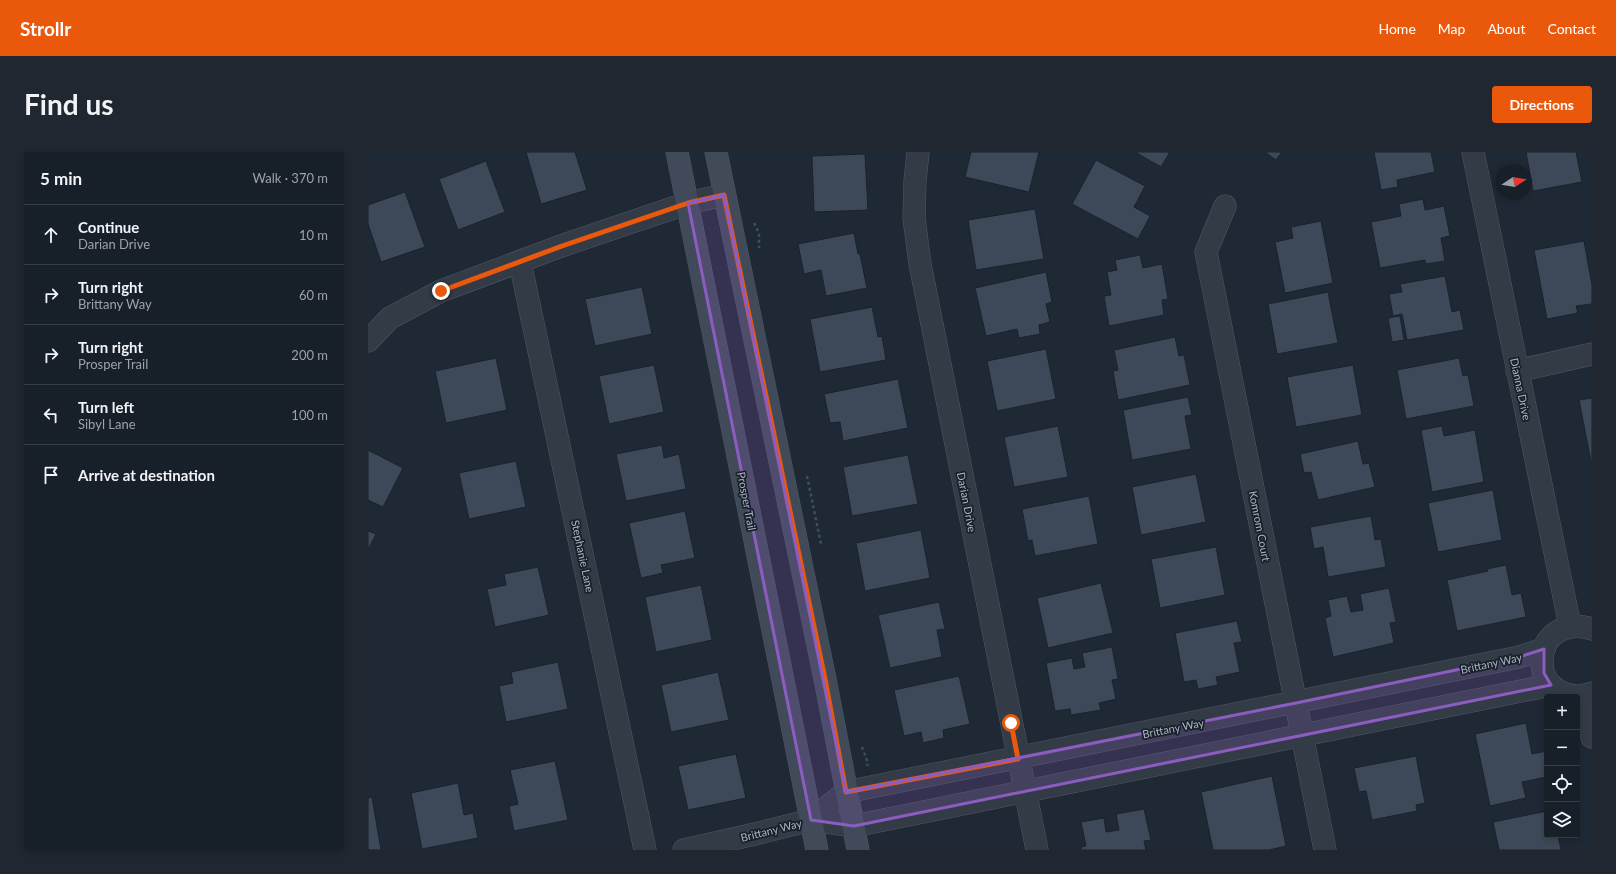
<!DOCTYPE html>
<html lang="en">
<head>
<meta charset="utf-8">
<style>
  :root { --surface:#171f28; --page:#202730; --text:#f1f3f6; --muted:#9ea2a8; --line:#363d45; --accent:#ea580c }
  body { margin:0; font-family:Lato,sans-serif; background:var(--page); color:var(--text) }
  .controls { position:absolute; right:12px; bottom:12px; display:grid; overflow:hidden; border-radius:4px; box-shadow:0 2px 6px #0003 }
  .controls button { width:36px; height:36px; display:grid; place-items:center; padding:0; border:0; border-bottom:1px solid var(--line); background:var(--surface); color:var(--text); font:20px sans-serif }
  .compass { position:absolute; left:1128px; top:12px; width:36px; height:36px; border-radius:50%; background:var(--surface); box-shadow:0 2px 6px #0003; rotate:78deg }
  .stop { position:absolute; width:12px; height:12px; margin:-9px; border:3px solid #ea580c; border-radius:50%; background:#fff }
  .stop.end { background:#ea580c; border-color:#fff; box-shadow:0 1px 4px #0008 }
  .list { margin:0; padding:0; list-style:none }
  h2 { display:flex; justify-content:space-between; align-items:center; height:52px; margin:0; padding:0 16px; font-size:17px }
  h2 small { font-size:13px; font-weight:400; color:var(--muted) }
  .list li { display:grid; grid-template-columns:26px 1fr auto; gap:12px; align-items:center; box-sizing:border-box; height:60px; padding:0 16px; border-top:1px solid var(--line) }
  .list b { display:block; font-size:15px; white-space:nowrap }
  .list p { margin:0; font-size:13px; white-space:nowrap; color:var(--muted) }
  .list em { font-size:13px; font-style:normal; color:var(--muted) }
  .icon { flex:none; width:22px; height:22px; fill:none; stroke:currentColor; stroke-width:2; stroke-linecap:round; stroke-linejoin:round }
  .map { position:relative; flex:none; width:1224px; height:698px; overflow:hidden; border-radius:4px }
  header { display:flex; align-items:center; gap:24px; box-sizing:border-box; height:56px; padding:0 20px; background:var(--accent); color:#fff }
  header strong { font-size:19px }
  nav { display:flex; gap:22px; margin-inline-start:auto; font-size:14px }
  .intro { display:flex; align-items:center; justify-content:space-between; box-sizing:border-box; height:96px; padding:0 24px }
  h1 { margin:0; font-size:28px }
  .button { padding:10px 18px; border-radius:4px; background:var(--accent); color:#fff; font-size:14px; font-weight:700 }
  main { display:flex; gap:24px; padding:0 24px }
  aside { flex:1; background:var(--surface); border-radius:4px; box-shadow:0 2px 6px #0003 }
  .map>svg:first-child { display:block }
  .building { fill:#3d4958; stroke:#1a222c }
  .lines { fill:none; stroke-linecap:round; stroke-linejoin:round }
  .street-casing { stroke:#505864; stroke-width:23 }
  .secondary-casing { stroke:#505864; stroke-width:23 }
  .path { stroke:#3e5154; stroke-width:2.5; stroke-dasharray:3 3; stroke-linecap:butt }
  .street { stroke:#323b46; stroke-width:22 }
  .secondary { stroke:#404a59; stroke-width:22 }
  .route { stroke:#ea580c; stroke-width:5 }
  .marked { fill:#8c5cc0; fill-opacity:0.2; stroke:#8c5cc0; stroke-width:3; stroke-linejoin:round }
  .labels { text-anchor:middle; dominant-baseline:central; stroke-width:3.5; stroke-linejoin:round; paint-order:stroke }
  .street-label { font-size:11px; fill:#acb5c3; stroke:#18202a }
</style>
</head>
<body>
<header>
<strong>Strollr</strong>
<nav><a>Home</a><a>Map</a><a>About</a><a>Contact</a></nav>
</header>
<div class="intro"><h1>Find us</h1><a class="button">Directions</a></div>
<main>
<aside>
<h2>5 min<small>Walk · 370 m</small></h2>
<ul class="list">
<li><svg class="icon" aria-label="ahead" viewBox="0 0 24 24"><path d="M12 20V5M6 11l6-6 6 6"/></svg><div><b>Continue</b><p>Darian Drive</p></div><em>10 m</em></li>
<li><svg class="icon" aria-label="right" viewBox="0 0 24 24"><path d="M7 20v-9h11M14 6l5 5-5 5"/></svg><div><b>Turn right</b><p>Brittany Way</p></div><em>60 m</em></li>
<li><svg class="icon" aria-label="right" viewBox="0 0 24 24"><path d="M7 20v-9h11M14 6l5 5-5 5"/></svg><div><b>Turn right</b><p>Prosper Trail</p></div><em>200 m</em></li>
<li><svg class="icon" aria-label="left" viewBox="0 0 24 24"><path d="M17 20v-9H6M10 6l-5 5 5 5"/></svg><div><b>Turn left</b><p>Sibyl Lane</p></div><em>100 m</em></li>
<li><svg class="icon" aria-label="arrive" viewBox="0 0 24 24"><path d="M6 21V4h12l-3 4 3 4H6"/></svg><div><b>Arrive at destination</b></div></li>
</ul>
</aside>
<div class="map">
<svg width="1224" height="698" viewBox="0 0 1224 698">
  <rect width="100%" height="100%" fill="#1f2935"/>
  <g class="building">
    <path d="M 158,0 L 207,0 L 219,38 L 173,52 Z"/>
    <path d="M 603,0 L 671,0 L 661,40 L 597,25 Z"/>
    <path d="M 767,0 L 802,0 L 793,15 Z"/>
    <path d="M 897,0 L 914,0 L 908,8 Z"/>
    <path d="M 1006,0 L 1063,0 L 1067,20 L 1029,28 L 1030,35 L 1013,38 Z"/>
    <path d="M 1158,0 L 1208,0 L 1214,30 L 1165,39 Z"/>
    <path d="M 497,2 L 500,58 L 446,60 L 444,4 Z"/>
    <path d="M 728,8 L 777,34 L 766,55 L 782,64 L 770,87 L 704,52 Z"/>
    <path d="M 118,9 L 137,60 L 90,78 L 71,27 Z"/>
    <path d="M 37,40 L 57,95 L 13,110 L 0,72 L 0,53 Z"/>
    <path d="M 1055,47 L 1057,58 L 1076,54 L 1082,84 L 1073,86 L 1077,109 L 1058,112 L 1057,108 L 1012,116 L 1003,70 L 1033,64 L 1031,52 Z"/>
    <path d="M 667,57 L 676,107 L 608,118 L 600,68 Z"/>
    <path d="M 953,69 L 965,131 L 917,141 L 907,90 L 925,86 L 923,75 Z"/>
    <path d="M 486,81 L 490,102 L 492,102 L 499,136 L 458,144 L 453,118 L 436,122 L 430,92 Z"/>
    <path d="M 1216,89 L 1224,133 L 1224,152 L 1208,154 L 1210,161 L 1179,167 L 1166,98 Z"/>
    <path d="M 772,103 L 775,116 L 794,112 L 800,147 L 794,148 L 796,163 L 741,174 L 736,144 L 743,143 L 739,120 L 749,118 L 747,108 Z"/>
    <path d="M 678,120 L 684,150 L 678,152 L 682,170 L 671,173 L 672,182 L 651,186 L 649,177 L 618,184 L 607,136 Z"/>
    <path d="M 1077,124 L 1084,160 L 1092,158 L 1096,178 L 1039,188 L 1034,162 L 1025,164 L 1021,142 L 1034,140 L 1032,132 Z"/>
    <path d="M 274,135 L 284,182 L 227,194 L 217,147 Z"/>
    <path d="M 960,140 L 970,191 L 909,202 L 900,152 Z"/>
    <path d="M 504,155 L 510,185 L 514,184 L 518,208 L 452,220 L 442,167 Z"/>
    <path d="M 1032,164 L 1036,188 L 1024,190 L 1020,166 Z"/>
    <path d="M 807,185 L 811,204 L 816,203 L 822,233 L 750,248 L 745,219 L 750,218 L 746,198 Z"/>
    <path d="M 678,197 L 688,247 L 629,259 L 619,209 Z"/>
    <path d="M 128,206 L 139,258 L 78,271 L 67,219 Z"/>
    <path d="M 1091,206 L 1095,224 L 1100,223 L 1106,254 L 1038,267 L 1029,218 Z"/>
    <path d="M 286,213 L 296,260 L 241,272 L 231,224 Z"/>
    <path d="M 985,213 L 994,263 L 928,275 L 919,225 Z"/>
    <path d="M 530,227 L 540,276 L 475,289 L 472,270 L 462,271 L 456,242 Z"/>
    <path d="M 820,245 L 824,263 L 817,264 L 823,297 L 764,308 L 755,258 Z"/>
    <path d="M 1224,246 L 1224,315 L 1211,248 Z"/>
    <path d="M 690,274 L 700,325 L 646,335 L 636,285 Z"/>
    <path d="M 1074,274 L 1076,284 L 1107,278 L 1116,330 L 1064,340 L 1053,278 Z"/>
    <path d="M 990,289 L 995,312 L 1001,311 L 1007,335 L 950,348 L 943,320 L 936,321 L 932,302 Z"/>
    <path d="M 294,293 L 296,306 L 311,302 L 318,337 L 258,349 L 248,302 Z"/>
    <path d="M 0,298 L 35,316 L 15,355 L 0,348 Z"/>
    <path d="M 540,303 L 550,352 L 484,364 L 475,315 Z"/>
    <path d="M 148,309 L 158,355 L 101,367 L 91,321 Z"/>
    <path d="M 828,322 L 838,370 L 773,383 L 764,335 Z"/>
    <path d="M 1125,338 L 1134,388 L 1070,400 L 1060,351 Z"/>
    <path d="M 721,344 L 730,392 L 667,404 L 664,388 L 660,389 L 654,357 Z"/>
    <path d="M 317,359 L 327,406 L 293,413 L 295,421 L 273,426 L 261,371 Z"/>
    <path d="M 1003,364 L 1007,388 L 1013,387 L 1018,415 L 960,425 L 955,395 L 946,397 L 942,375 Z"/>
    <path d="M 553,378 L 562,426 L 497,439 L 488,391 Z"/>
    <path d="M 0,379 L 8,382 L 0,398 Z"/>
    <path d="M 848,395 L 857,443 L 792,456 L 783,407 Z"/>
    <path d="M 1138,413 L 1144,443 L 1153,441 L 1158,465 L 1089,479 L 1079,428 L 1120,419 L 1119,417 Z"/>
    <path d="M 170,415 L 181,463 L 127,475 L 119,437 L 138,433 L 136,422 Z"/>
    <path d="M 733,431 L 745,481 L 680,496 L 669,446 Z"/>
    <path d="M 333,433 L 344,488 L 288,500 L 277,445 Z"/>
    <path d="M 1021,436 L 1028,470 L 1022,471 L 1026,491 L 965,505 L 957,466 L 963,464 L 960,448 L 979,444 L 983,460 L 995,458 L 992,442 Z"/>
    <path d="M 571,450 L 577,477 L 569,478 L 574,505 L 522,516 L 510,463 Z"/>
    <path d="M 869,469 L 874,490 L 866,491 L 872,520 L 848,525 L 850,533 L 830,537 L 828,528 L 816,530 L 807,481 Z"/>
    <path d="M 744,495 L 750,527 L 744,528 L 748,547 L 731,551 L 733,558 L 703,563 L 702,557 L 687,559 L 678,511 L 704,506 L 706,517 L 717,515 L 714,501 Z"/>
    <path d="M 190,510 L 200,557 L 138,570 L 131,534 L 145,531 L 143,520 Z"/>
    <path d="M 350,520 L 361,568 L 303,580 L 293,533 Z"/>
    <path d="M 591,524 L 602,572 L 575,578 L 576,586 L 555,591 L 553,580 L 536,584 L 526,538 Z"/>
    <path d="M 1158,571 L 1164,602 L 1179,599 L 1179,625 L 1154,630 L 1158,646 L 1122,654 L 1107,582 Z"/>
    <path d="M 368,602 L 378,646 L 320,658 L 310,614 Z"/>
    <path d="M 1048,604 L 1057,651 L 1048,653 L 1049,659 L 1004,668 L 998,639 L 991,640 L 986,616 Z"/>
    <path d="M 187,609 L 200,668 L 146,679 L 141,654 L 150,652 L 142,618 Z"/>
    <path d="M 904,624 L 918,694 L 901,698 L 845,698 L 833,640 Z"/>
    <path d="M 90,631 L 96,663 L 105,661 L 110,686 L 54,697 L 43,641 Z"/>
    <path d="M 4,645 L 13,698 L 0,698 L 0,646 Z"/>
    <path d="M 776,657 L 783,688 L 776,689 L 778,698 L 713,698 L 713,695 L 718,694 L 713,670 L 736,666 L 738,680 L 751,678 L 748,662 Z"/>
    <path d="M 1179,659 L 1179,683 L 1190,683 L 1193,698 L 1131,698 L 1125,670 Z"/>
  </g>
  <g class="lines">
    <g class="street-casing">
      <g id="street">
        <path d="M 550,0 L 547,29 L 546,66 L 552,112 L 669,698"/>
        <path d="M 1105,0 L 1202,474"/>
        <path d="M 857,54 L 838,100 L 957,698"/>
        <path d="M 152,110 L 277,698"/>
        <path d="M 0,189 L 22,166 L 73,139 L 193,94 L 320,51 L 356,43"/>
        <path d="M 1149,219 L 1224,202"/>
        <path d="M 1224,477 C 1200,469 1174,481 1174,509 C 1173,536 1201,550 1224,541"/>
        <path d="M 1215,544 L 1224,585"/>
        <path d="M 443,668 L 478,640 L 1151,505 L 1176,497"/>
        <path d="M 316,698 L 387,682 L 443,668 L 486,674 L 1183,533"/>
      </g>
    </g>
    <g class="secondary-casing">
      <g id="secondary">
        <path d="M 309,0 L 449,698"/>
        <path d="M 348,0 L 457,527 L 490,698"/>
      </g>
    </g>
    <g class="path">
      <path d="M 386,71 L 391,81 L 391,96"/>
      <path d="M 439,324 L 453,392"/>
      <path d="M 494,595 L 500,611 L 499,614"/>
    </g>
    <use href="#street" class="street"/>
    <use href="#secondary" class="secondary"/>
  </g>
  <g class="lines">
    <path class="route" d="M 73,139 L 194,94 L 320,51 L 356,43 L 457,527 L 478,640 L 650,607 L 643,571"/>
  </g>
  <path class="marked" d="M 356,43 L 478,640 L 928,551 L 1151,505 L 1176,497 L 1176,521 L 1183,533 L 486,674 L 443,668 L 320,51 Z"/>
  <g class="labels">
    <g class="street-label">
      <text transform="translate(1153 237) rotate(78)">Dianna Drive</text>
      <text transform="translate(379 349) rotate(79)">Prosper Trail</text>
      <text transform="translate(599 350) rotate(79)">Darian Drive</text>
      <text transform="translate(892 374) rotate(79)">Komrom Court</text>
      <text transform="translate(215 404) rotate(78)">Stephanie Lane</text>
      <text transform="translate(1123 511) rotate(-12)">Brittany Way</text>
      <text transform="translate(805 576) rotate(-11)">Brittany Way</text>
      <text transform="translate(403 678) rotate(-14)">Brittany Way</text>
    </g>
  </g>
</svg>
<div class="controls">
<button>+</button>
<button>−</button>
<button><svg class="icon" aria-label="locate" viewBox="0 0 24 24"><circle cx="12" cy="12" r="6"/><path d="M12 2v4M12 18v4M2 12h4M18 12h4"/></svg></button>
<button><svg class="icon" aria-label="layers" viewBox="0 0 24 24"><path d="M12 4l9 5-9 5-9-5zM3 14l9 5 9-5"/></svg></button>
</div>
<svg class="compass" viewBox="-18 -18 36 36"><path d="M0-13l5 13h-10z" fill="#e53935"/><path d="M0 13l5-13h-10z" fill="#9ea2a8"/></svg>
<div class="stop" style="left:643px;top:571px"></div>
<div class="stop end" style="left:73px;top:139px"></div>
</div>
</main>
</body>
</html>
